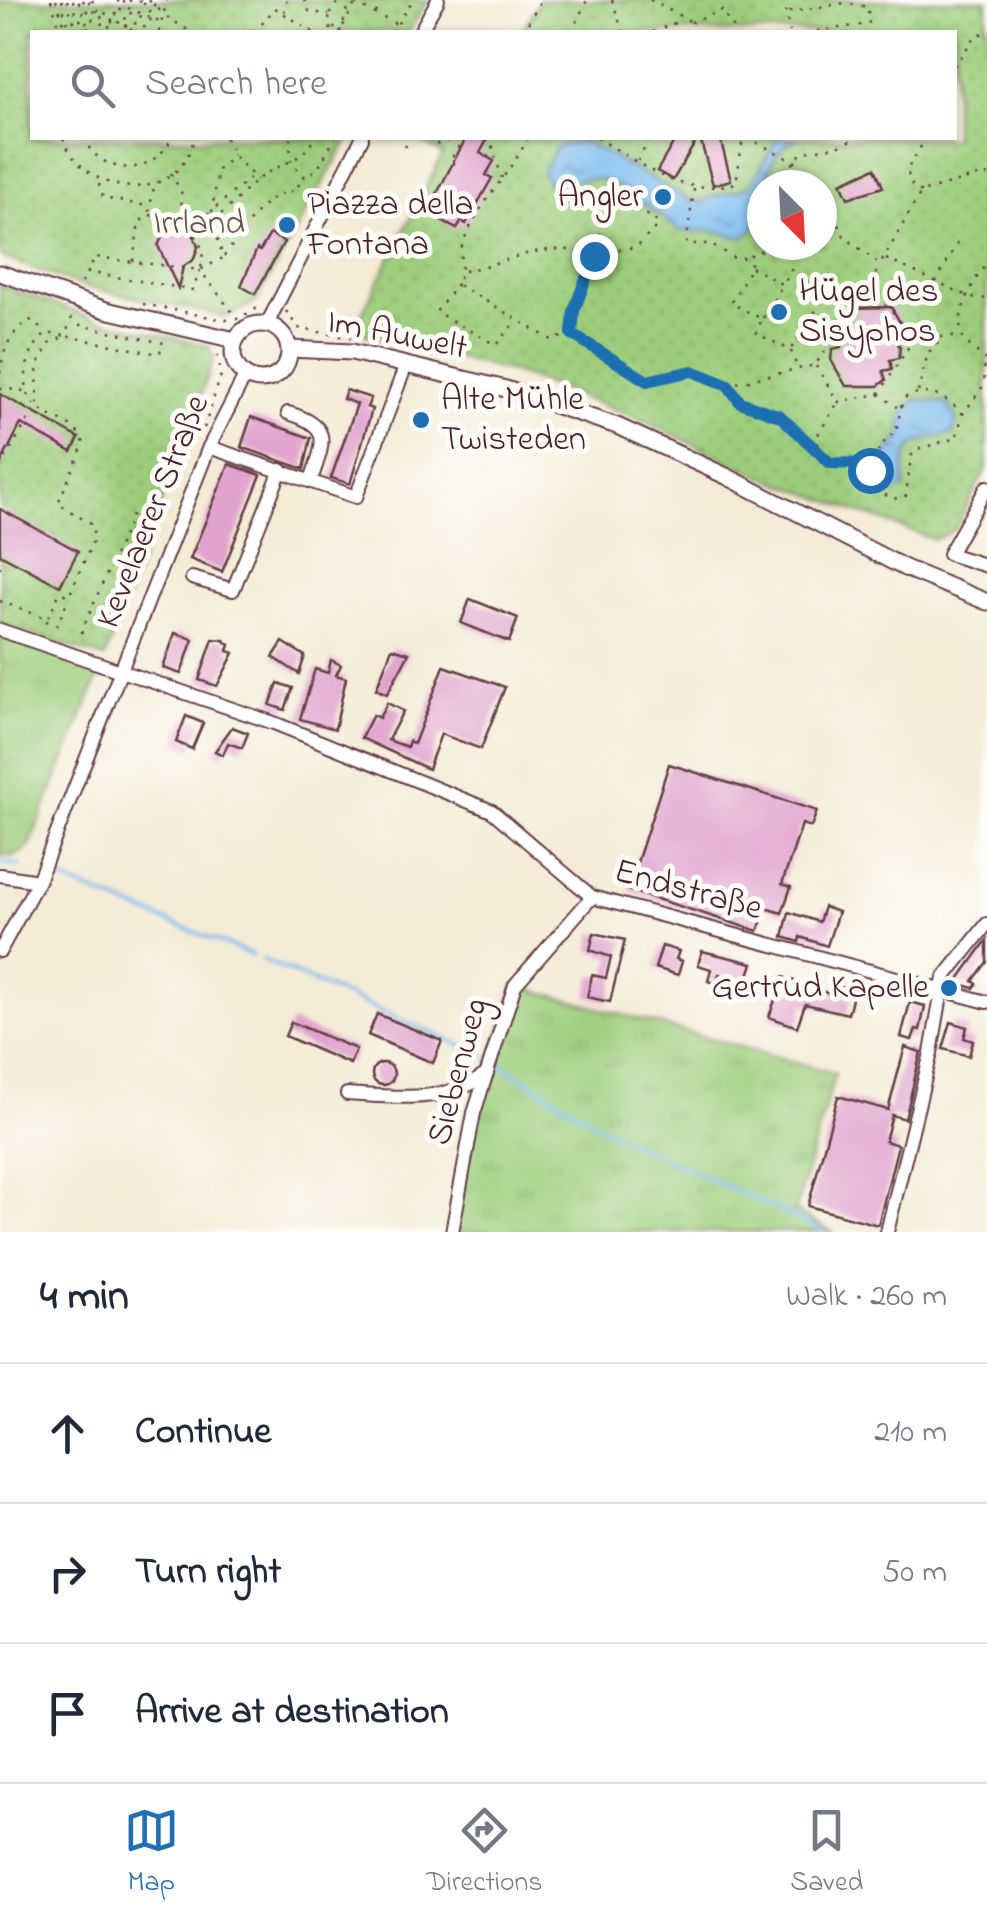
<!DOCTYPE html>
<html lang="en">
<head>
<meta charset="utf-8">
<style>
  :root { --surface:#fff; --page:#f6f6f7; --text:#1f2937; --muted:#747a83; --line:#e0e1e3; --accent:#1f6fb2 }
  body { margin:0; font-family:"Indie Flower",sans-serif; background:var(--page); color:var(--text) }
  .compass { position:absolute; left:747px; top:170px; width:90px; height:90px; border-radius:50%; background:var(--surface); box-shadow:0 2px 8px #0004; rotate:156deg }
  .stop { position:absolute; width:30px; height:30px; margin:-22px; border:8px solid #1f6fb2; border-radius:50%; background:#fff }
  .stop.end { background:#1f6fb2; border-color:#fff; box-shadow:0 2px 10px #0008 }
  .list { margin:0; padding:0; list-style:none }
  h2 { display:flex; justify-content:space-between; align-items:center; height:130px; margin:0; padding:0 40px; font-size:42px }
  h2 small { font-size:32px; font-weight:400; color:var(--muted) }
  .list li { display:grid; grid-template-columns:65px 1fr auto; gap:30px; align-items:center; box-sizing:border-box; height:140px; padding:0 40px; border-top:2px solid var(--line) }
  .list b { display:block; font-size:38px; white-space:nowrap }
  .list em { font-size:32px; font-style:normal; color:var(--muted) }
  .icon { flex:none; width:55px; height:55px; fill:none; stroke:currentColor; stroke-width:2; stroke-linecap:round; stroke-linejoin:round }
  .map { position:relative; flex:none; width:987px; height:1232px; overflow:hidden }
  .search { position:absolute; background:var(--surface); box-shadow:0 2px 8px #0004; left:30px; right:30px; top:30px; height:110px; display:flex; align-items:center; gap:25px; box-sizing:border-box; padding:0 35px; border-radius:0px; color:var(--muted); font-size:38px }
  .sheet { height:550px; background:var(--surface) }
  nav { display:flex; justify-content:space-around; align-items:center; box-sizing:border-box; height:140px; border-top:2px solid var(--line); background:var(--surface); font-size:28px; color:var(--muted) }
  nav a { display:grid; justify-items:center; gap:5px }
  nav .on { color:var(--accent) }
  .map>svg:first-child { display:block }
  .grass { fill:url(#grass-tufts); stroke:#747653; stroke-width:2.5 }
  .park { fill:url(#park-dots); stroke:#747653; stroke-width:2.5; fill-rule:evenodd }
  .water { fill:url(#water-ripples); stroke:#626e8d; stroke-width:2.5 }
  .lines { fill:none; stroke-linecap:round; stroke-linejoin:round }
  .stream { stroke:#7bbcef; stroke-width:4 }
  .building { fill:#e1a2ce }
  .minor-casing { stroke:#643e45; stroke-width:16 }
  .major-casing { stroke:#643e45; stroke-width:19 }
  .path { stroke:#643e45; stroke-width:2.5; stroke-dasharray:2.5 8; stroke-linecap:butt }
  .minor { stroke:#fff; stroke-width:12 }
  .major { stroke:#fff; stroke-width:15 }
  .route { stroke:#1f6fb2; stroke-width:12 }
  .poi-dot { fill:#1f6fb2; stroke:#fdfcf7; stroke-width:4 }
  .labels { text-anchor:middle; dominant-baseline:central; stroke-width:10; stroke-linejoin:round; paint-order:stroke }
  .poi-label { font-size:35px; fill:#4a1f2b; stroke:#fdfcf7; text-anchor:start }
  .park-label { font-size:35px; fill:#635343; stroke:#fdfcf7 }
  .street-label { font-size:35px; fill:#4a1f2b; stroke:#fdfcf7 }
</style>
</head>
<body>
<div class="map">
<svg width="987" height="1232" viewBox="0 0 987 1232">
  <defs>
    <pattern id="grass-tufts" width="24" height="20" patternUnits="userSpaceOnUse" patternTransform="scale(2.5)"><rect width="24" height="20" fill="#9dcd7b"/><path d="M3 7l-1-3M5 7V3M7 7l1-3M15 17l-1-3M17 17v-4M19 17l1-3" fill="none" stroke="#89b06a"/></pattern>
    <pattern id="park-dots" width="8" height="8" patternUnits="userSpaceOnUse" patternTransform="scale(2.5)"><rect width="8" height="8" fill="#9dcd7b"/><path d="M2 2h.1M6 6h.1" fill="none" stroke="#89b06a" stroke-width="1.8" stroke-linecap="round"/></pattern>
    <pattern id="water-ripples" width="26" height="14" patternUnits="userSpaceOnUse" patternTransform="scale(2.5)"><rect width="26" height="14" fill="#7bbcef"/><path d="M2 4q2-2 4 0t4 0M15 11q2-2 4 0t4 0" fill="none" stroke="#6798c2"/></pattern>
  </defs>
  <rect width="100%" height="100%" fill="#fdfcf7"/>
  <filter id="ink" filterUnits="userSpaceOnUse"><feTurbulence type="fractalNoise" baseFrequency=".01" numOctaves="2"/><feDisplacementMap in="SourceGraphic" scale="20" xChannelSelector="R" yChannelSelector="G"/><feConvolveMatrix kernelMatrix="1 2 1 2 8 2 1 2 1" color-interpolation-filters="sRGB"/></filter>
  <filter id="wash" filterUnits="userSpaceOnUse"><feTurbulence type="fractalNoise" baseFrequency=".0048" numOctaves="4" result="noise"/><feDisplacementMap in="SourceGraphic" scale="40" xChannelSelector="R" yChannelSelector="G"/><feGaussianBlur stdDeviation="2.25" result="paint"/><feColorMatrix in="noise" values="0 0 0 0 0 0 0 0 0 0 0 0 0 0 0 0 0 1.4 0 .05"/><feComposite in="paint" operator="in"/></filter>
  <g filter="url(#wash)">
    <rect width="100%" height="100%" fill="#f4ebd6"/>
    <g class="grass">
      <path d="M 0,635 L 100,673 L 28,848 L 15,856 L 0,856 Z"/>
      <path d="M 515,985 L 835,1073 L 795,1211 L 832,1232 L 452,1232 L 474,1113 Z"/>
    </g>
    <g class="park">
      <path d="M 0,0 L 428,0 L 409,32 L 32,32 L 32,138 L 349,138 L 255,303 L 227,317 L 81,286 L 0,256 Z"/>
      <path d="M 540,0 L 691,0 L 702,6 L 706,0 L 987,0 L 987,467 L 955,529 L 935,540 L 763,477 L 642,420 L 519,374 L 353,331 L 443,154 L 416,138 L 954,138 L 954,32 L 521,32 ZM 762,185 L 822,185 L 822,245 L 762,245 Z"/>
      <path d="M 0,285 L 95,319 L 209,346 L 214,358 L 105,658 L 0,624 Z"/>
    </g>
    <g class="water">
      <path d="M 778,138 L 799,138 C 750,155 777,222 742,238 L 715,231 L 680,231 L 655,211 L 650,212 L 648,204 L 632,204 L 634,195 C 589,168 594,182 549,183 L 542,173 L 556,147 L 583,141 L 694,202 L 749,187 Z"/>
      <path d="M 917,399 L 949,404 L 957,423 L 951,434 C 907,443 903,444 905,489 L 890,492 L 880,485 L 877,464 L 901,437 L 903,413 Z"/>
    </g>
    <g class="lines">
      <g class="stream">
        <path d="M 0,863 L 19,865"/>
        <path d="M 58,878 L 252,955"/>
        <path d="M 263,960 L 486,1056"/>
        <path d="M 499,1063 L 615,1135 L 826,1232"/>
      </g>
    </g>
    <g id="blocks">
      <g class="building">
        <path d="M 466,138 L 487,140 L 480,153 L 494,161 L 486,175 L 492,178 L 466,224 L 462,221 L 457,229 L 441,221 L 446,213 L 431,205 Z"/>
        <path d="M 676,138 L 698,138 L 673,180 L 657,171 Z"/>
        <path d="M 700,138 L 720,138 L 731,180 L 713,185 Z"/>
        <path d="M 875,168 L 883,187 L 848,198 L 841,183 Z"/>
        <path d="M 182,226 L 192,231 L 198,247 L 194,259 L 183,267 L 178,288 L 158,246 L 164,232 Z"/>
        <path d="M 270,234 L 284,242 L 255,294 L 241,286 L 257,249 L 260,251 Z"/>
        <path d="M 891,307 L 900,322 L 889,328 L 900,347 L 899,358 L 890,360 L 892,369 L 883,371 L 886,380 L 878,386 L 846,386 L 831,360 L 832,349 L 841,347 L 838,338 L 847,336 L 844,327 L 857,314 L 853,308 Z"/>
        <path d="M 346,390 L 371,398 L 367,407 L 372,409 L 350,484 L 331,478 L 357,404 L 343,399 Z"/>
        <path d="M 0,394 L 79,438 L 72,452 L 21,424 L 0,465 Z"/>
        <path d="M 251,417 L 311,438 L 304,469 L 241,447 Z"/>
        <path d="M 229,464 L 261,475 L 222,572 L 190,559 Z"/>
        <path d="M 0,509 L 78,551 L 60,586 L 0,554 Z"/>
        <path d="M 470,599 L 518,618 L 509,642 L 461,623 Z"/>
        <path d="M 175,633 L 193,639 L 181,674 L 163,668 Z"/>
        <path d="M 213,639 L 224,640 L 230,645 L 228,651 L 234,653 L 217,686 L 199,680 Z"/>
        <path d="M 283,642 L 305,656 L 299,674 L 273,657 Z"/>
        <path d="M 392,648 L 409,653 L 387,694 L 376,689 Z"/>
        <path d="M 331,660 L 341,665 L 336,675 L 346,678 L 335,729 L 300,719 L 315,669 L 328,673 Z"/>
        <path d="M 444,666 L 505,687 L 481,749 L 441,734 L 428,769 L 361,738 L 373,715 L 379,718 L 387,703 L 403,711 L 388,740 L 407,747 L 409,741 L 414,744 Z"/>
        <path d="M 278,683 L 293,688 L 285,710 L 270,705 Z"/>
        <path d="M 186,716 L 203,723 L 192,749 L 176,742 Z"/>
        <path d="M 232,727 L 248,733 L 242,748 L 228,743 L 223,755 L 215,751 Z"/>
        <path d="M 669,764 L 817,811 L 811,827 L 802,824 L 782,884 L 791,887 L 782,913 L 766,908 L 758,931 L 628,890 Z"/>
        <path d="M 824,907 L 838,912 L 827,946 L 800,937 L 799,942 L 783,937 L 789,912 L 819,922 Z"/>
        <path d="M 594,933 L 625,940 L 610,1002 L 587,997 L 592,975 L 606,978 L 611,957 L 590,950 Z"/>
        <path d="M 987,940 L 987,962 L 973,981 L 977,984 L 974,988 L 956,983 Z"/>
        <path d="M 662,946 L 679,951 L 676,959 L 682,961 L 678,975 L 655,968 Z"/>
        <path d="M 702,951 L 753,963 L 747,982 L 719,974 L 716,984 L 708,981 L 711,969 L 698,965 Z"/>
        <path d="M 783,977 L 835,996 L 838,986 L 854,991 L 848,1014 L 805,1004 L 797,1027 L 769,1017 Z"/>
        <path d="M 910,1002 L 925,1006 L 920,1030 L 916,1029 L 912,1040 L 901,1037 Z"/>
        <path d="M 377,1014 L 442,1041 L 433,1063 L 368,1035 Z"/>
        <path d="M 291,1022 L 356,1049 L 350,1064 L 285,1036 Z"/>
        <path d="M 951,1022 L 967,1027 L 964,1038 L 973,1041 L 969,1056 L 943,1049 Z"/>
        <path d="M 905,1047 L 921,1052 L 905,1119 L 892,1115 L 885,1141 L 898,1145 L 878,1225 L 808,1206 L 838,1096 L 888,1110 Z"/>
        <circle cx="383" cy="1074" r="11"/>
      </g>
    </g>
  </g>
  <g filter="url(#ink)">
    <use href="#blocks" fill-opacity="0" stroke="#643e45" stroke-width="2.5"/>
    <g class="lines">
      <g class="minor-casing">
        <g id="minor">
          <path d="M 420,32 L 438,0"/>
          <path d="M 267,324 L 362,138"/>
          <path d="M 288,413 C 333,426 324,442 311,480"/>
          <path d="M 209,447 L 356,497 L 406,365"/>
          <path d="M 987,487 L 949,554 L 987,566"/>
          <path d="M 192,578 L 233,590 L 281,470"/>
          <path d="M 0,630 L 274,723 L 492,811 L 592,897 L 987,1002"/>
          <path d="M 0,875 L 38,881"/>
          <path d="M 0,951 L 38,881 L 209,447 L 245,376"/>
          <path d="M 347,1094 C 396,1097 445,1104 487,1074"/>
          <path d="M 452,1232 L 474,1113 L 515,985 L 592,897"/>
          <path d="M 887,1232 L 931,1053 L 944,978 L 987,924"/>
        </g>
      </g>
      <g class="major-casing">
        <g id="major">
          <path d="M 0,273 L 106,310 L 235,340"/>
          <circle cx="261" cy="352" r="28"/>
          <path d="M 290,349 L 352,352 L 406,365 L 506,389 L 617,426 L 726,476 L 905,568 L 987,602"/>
        </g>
      </g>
      <g class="path">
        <path d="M 51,0 L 61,32"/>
        <path d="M 56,0 L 67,32"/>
        <path d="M 62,0 L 65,18 L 76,32"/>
        <path d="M 67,0 L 70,16 L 83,32"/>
        <path d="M 73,0 L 75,14 L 89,30 L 78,0"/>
        <path d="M 83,0 L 89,17 L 100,24 L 117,21 L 96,16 L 88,0"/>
        <path d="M 92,0 L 99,14 L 113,13 L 127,19 L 96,32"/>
        <path d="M 118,0 L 118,9 L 157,22"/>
        <path d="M 124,0 L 124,6 L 157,21 L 161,0"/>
        <path d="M 129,0 L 134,4 L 134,0"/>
        <path d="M 139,0 L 144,7 L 144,0"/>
        <path d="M 150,0 L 149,11 L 153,12 L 155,0"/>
        <path d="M 304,0 L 309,11 L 329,15"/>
        <path d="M 612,0 L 623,32"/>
        <path d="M 650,0 L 692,22"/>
        <path d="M 728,0 L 721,11 L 737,32"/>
        <path d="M 783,0 L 790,32"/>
        <path d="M 355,4 L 396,24"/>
        <path d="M 284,12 L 287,0"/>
        <path d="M 789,12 L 845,3 L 868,7 L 869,24 L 809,32"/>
        <path d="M 376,13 L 382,0"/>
        <path d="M 330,14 L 340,0"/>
        <path d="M 167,17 L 191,32"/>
        <path d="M 329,17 L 331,32"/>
        <path d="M 36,25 L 41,32"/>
        <path d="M 333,28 L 343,26 L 357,0"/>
        <path d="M 116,32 L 132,22 L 137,24 L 128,32"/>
        <path d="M 135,32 L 142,26 L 148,29 L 145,32"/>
        <path d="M 159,32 L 167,0"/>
        <path d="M 241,32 L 254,30"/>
        <path d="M 255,32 L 275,8 L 313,32"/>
        <path d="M 340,32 L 351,0"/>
        <path d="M 392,32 L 413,0"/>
        <path d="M 523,32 L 541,0"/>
        <path d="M 572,32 L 587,0"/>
        <path d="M 653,32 L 682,20"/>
        <path d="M 686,32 L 692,22 L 721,11"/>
        <path d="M 954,66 L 975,37 L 987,31"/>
        <path d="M 63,138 C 87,201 180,205 194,138"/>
        <path d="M 83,138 C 104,178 151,177 172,138"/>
        <path d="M 225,138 L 235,157 L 257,180"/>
        <path d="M 290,138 L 291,162 L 305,177 L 318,168 L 335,138"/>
        <path d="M 427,138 L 437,144 L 457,138"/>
        <path d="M 528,138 C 509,176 476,205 462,246 C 458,260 465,269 457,284 L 552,340 L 571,334"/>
        <path d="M 597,138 C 647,166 677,198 736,183 L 743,138"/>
        <path d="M 747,138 L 794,161 L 821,185"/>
        <path d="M 492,146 L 502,178"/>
        <path d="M 405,147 L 410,138"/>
        <path d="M 487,157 L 498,138"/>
        <path d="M 638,161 L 650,138"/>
        <path d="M 455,164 L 450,161 L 461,144 L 456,141"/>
        <path d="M 171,173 L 182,194 L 181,214"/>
        <path d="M 987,174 L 987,184"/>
        <path d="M 99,184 L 103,198 L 147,206"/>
        <path d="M 788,185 C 792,134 826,158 855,138"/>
        <path d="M 822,186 L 844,236 L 880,265 L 921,192 L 985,174"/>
        <path d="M 694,189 L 686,244 L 711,244 L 737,260 L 747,256"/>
        <path d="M 921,192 L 911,184 L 907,170 L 926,138"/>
        <path d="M 149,212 L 154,187"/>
        <path d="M 212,212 L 218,170 L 234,155"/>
        <path d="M 208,214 L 252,176"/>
        <path d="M 178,222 L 181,214 L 198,221"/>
        <path d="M 192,227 L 208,214 L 212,219"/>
        <path d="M 224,256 C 241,236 265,190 294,191 L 305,177"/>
        <path d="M 886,259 L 970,297 L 987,299"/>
        <path d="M 590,260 L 603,251 L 637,247 L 658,225 L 654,218 L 618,203 L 606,205 L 599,239 L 603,251"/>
        <path d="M 133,261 L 139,222 L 150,215 L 192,227 L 203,251 L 201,270"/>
        <path d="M 751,267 L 783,285 L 791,270 L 826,295 L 790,350 L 756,333 L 762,319 L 731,303 L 751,267 L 748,256 L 773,245"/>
        <path d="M 464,271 C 503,264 540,242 580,252 L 590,270 L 575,311 L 573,333 L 647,381 L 692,371 L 723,386 L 815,365 L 865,295 L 880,265"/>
        <path d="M 87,272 L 193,290 L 200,270 L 236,317"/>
        <path d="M 936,282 L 961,237"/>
        <path d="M 82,283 L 95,257 L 200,270 L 223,258 L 213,220 C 233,207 244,189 262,176 C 281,163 304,161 313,138"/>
        <path d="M 457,284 L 436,312 L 496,345 L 515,322"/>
        <path d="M 143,304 L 225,320 L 237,319 L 263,305"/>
        <path d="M 286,311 L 298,328 L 351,338"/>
        <path d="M 763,318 L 782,286"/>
        <path d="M 902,329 L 910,325 L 943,337 L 960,335"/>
        <path d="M 369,341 L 448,360"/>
        <path d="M 791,351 L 797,367"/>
        <path d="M 986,360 C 979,353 968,346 963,337 C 953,320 974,277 987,264"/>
        <path d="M 816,366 L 838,402 L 879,394 L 911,343 L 891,309 L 866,296"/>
        <path d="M 0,373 C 3,350 10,332 30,320 L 45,332"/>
        <path d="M 729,387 L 740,402 L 781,416 L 830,463 L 870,464"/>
        <path d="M 0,388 L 24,391"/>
        <path d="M 918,392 L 928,353 L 943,337"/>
        <path d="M 879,394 L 897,407"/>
        <path d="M 963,414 C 947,397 925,385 903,399 L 896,431 L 881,445 L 870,470 L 878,491 L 893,499 L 906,496 L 911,456 L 918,449 L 956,438 L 963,414 L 984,385 L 985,359"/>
        <path d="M 204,428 L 221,375 L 217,350"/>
        <path d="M 819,455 L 817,436 L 837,404"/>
        <path d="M 0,467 L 38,403 L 37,367 L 49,344 L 65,336 L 159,354 L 164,343 L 71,323"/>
        <path d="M 0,566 L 0,568"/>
        <path d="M 0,601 L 47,619 L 60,592 L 69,596 L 94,539 L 92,525 L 58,503 L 84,443 C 70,410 24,424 26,375 C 27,358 34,344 47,333 L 65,336 L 74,312"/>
        <path d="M 46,621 L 57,625 L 69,597"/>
        <path d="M 81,633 L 132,515"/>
      </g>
      <use href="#minor" class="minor"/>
      <use href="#major" class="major"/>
    </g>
  </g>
  <g class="lines" filter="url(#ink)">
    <path class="route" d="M 594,256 L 574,311 L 572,334 L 647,381 L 692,371 L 728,385 L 740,402 L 780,416 L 830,463 L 872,464 L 870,470"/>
  </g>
  <g class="poi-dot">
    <circle cx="663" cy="197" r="10"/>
    <circle cx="287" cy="225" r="10"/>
    <circle cx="779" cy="312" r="10"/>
    <circle cx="421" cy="420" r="10"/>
    <circle cx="949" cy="988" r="10"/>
  </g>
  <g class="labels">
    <g class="poi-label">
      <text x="643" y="197" text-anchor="end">Angler</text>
      <text x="307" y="205">Piazza della<tspan x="307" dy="40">Fontana</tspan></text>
      <text x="799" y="292">Hügel des<tspan x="799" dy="40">Sisyphos</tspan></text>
      <text x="441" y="400">Alte Mühle<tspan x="441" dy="40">Twisteden</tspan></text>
      <text x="929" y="988" text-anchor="end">Gertrud Kapelle</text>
    </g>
    <g class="park-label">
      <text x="199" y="224">Irrland</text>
    </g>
    <g class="street-label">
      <text transform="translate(397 336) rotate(11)">Im Auwelt</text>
      <text transform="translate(154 512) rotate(-68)">Kevelaerer Straße</text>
      <text transform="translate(688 891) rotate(15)">Endstraße</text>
      <text transform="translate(459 1072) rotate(-75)">Siebenweg</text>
    </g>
  </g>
</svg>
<svg class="compass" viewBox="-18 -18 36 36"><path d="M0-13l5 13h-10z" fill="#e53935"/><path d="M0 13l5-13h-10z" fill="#747a83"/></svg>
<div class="stop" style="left:870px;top:470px"></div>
<div class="stop end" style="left:594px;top:256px"></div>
<div class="search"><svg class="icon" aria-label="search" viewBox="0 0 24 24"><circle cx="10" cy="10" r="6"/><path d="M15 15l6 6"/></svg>Search here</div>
</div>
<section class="sheet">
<h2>4 min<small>Walk · 260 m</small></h2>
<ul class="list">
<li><svg class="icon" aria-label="ahead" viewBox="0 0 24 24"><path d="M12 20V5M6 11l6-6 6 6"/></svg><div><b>Continue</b></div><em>210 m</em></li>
<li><svg class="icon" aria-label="right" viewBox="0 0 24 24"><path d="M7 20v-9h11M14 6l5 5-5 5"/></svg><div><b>Turn right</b></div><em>50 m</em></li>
<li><svg class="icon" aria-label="arrive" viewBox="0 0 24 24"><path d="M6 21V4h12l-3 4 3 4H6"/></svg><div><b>Arrive at destination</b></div></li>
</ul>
</section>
<nav>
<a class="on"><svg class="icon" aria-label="map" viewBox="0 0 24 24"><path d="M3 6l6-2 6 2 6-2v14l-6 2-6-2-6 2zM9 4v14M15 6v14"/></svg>Map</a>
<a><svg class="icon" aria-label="directions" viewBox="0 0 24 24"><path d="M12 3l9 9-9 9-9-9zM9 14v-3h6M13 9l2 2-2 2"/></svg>Directions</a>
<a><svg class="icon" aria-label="saved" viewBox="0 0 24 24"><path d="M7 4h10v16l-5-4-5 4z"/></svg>Saved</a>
</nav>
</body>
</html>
